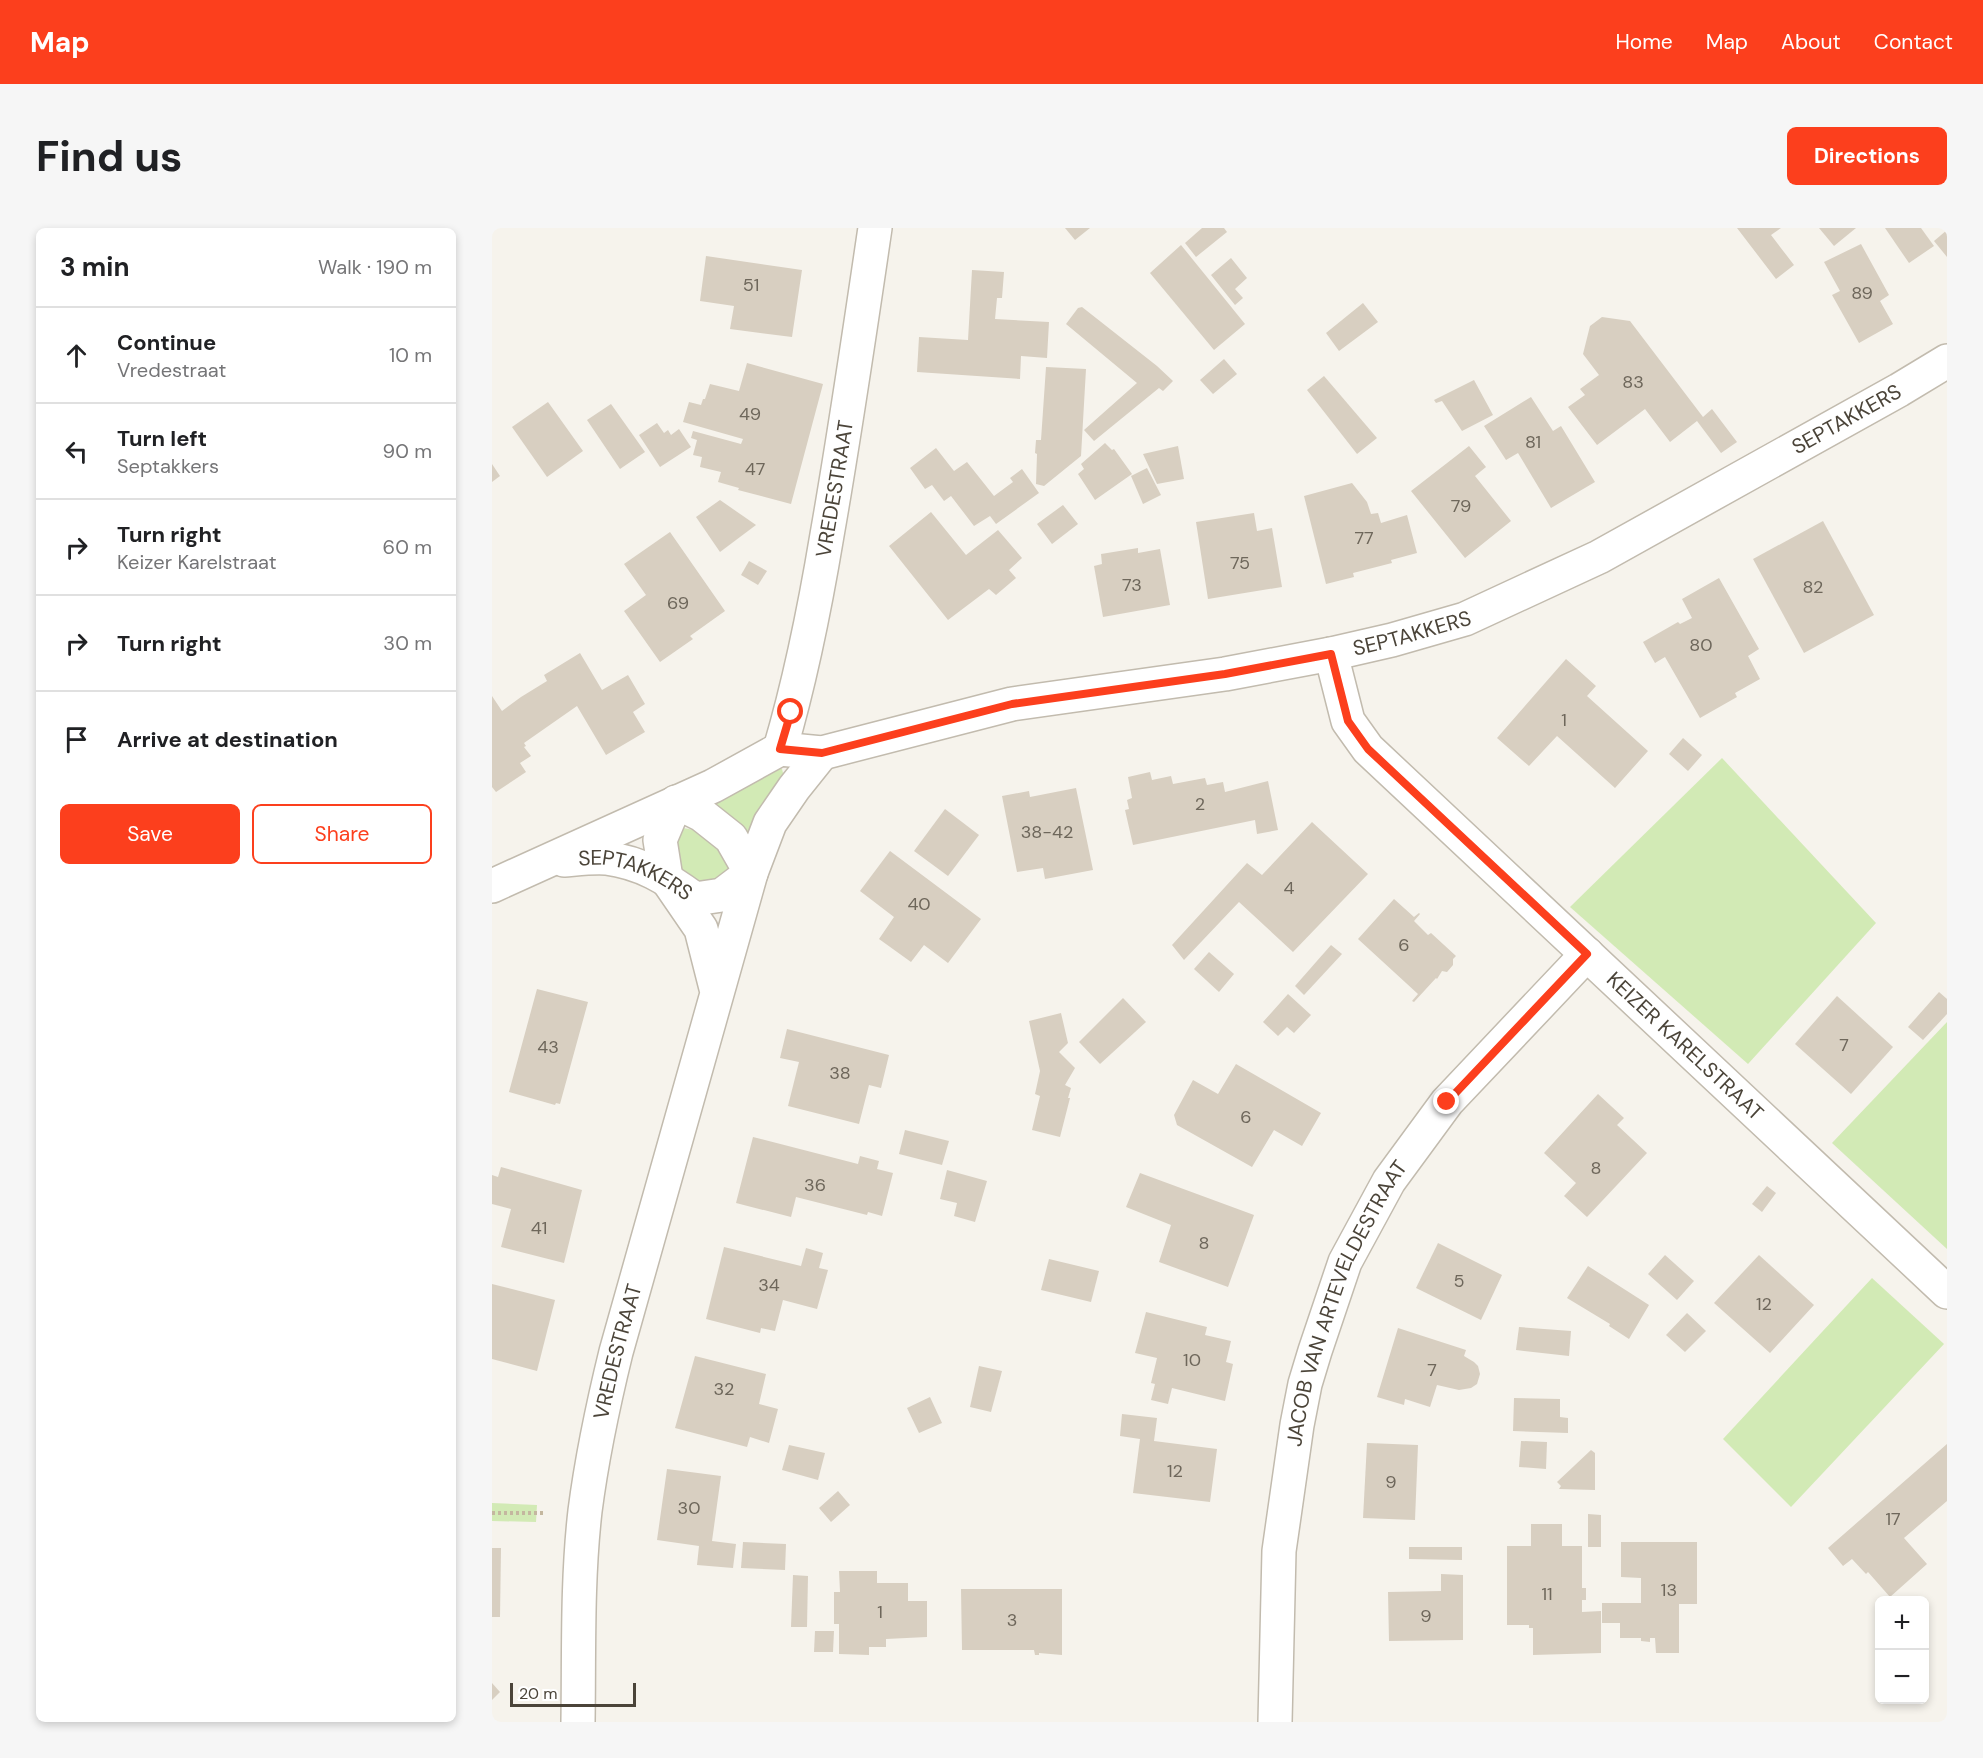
<!DOCTYPE html>
<html lang="en">
<head>
<meta charset="utf-8">
<style>
  :root { --surface:#fff; --page:#f6f6f6; --text:#202124; --muted:#757577; --line:#e0e0e0; --accent:#fc3f1d }
  body { margin:0; font-family:"DM Sans",sans-serif; background:var(--page); color:var(--text) }
  .controls { position:absolute; right:18px; bottom:18px; display:grid; overflow:hidden; border-radius:9px; box-shadow:0 3px 9px #0003 }
  .controls button { width:54px; height:54px; display:grid; place-items:center; padding:0; border:0; border-bottom:2px solid var(--line); background:var(--surface); color:var(--text); font:30px sans-serif }
  .scale { position:absolute; left:18px; bottom:15px; width:126px; box-sizing:border-box; padding-left:6px; border:3px solid #4b4439; border-top:0; font-size:16px; line-height:21px; white-space:nowrap; color:#4b4439; -webkit-text-stroke:4px #fff; paint-order:stroke }
  .stop { position:absolute; width:18px; height:18px; margin:-14px; border:4px solid #fc3f1d; border-radius:50%; background:#fff }
  .stop.end { background:#fc3f1d; border-color:#fff; box-shadow:0 2px 6px #0008 }
  .list { margin:0; padding:0; list-style:none }
  h2 { display:flex; justify-content:space-between; align-items:center; height:78px; margin:0; padding:0 24px; font-size:26px }
  h2 small { font-size:20px; font-weight:400; color:var(--muted) }
  .list li { display:grid; grid-template-columns:39px 1fr auto; gap:18px; align-items:center; box-sizing:border-box; height:96px; padding:0 24px; border-top:2px solid var(--line) }
  .list b { display:block; font-size:22px; white-space:nowrap }
  .list p { margin:0; font-size:20px; white-space:nowrap; color:var(--muted) }
  .list em { font-size:20px; font-style:normal; color:var(--muted) }
  .actions { display:flex; gap:12px; padding:18px 24px }
  .actions a { flex:1; padding:14px 0; border:2px solid var(--accent); border-radius:9px; text-align:center; font-size:21px; color:var(--accent) }
  .actions .main { background:var(--accent); color:#fff }
  .icon { flex:none; width:33px; height:33px; fill:none; stroke:currentColor; stroke-width:2; stroke-linecap:round; stroke-linejoin:round }
  .map { position:relative; flex:none; width:1455px; height:1494px; overflow:hidden; border-radius:9px }
  header { display:flex; align-items:center; gap:36px; box-sizing:border-box; height:84px; padding:0 30px; background:var(--accent); color:#fff }
  header strong { font-size:28px }
  nav { display:flex; gap:33px; margin-inline-start:auto; font-size:21px }
  .intro { display:flex; align-items:center; justify-content:space-between; box-sizing:border-box; height:144px; padding:0 36px }
  h1 { margin:0; font-size:42px }
  .button { padding:15px 27px; border-radius:9px; background:var(--accent); color:#fff; font-size:21px; font-weight:700 }
  main { display:flex; gap:36px; padding:0 36px }
  aside { flex:1; background:var(--surface); border-radius:9px; box-shadow:0 3px 9px #0003 }
  .map>svg:first-child { display:block }
  .green { fill:#d2eab5 }
  .building { fill:#d8cfc1 }
  .lines { fill:none; stroke-linecap:round; stroke-linejoin:round }
  .street-casing { stroke:#c2bbae; stroke-width:36 }
  .path { stroke:#c4b79f; stroke-width:4; stroke-dasharray:3 3; stroke-linecap:butt }
  .street { stroke:#fff; stroke-width:33 }
  .route { stroke:#fc3f1d; stroke-width:8 }
  .labels { text-anchor:middle; dominant-baseline:central; stroke-width:4.5; stroke-linejoin:round; paint-order:stroke }
  .number-label { font-size:18px; fill:#6e675b }
  .street-label { font-size:21px; fill:#4b4439; stroke:#fff }
</style>
</head>
<body>
<header>
<strong>Map</strong>
<nav><a>Home</a><a>Map</a><a>About</a><a>Contact</a></nav>
</header>
<div class="intro"><h1>Find us</h1><a class="button">Directions</a></div>
<main>
<aside>
<h2>3 min<small>Walk · 190 m</small></h2>
<ul class="list">
<li><svg class="icon" aria-label="ahead" viewBox="0 0 24 24"><path d="M12 20V5M6 11l6-6 6 6"/></svg><div><b>Continue</b><p>Vredestraat</p></div><em>10 m</em></li>
<li><svg class="icon" aria-label="left" viewBox="0 0 24 24"><path d="M17 20v-9H6M10 6l-5 5 5 5"/></svg><div><b>Turn left</b><p>Septakkers</p></div><em>90 m</em></li>
<li><svg class="icon" aria-label="right" viewBox="0 0 24 24"><path d="M7 20v-9h11M14 6l5 5-5 5"/></svg><div><b>Turn right</b><p>Keizer Karelstraat</p></div><em>60 m</em></li>
<li><svg class="icon" aria-label="right" viewBox="0 0 24 24"><path d="M7 20v-9h11M14 6l5 5-5 5"/></svg><div><b>Turn right</b></div><em>30 m</em></li>
<li><svg class="icon" aria-label="arrive" viewBox="0 0 24 24"><path d="M6 21V4h12l-3 4 3 4H6"/></svg><div><b>Arrive at destination</b></div></li>
</ul>
<div class="actions"><a class="main">Save</a><a>Share</a></div>
</aside>
<div class="map">
<svg width="1455" height="1494" viewBox="0 0 1455 1494">
  <rect width="100%" height="100%" fill="#f6f3ec"/>
  <g class="green">
    <path d="M 1230,530 L 1384,695 L 1256,836 L 1078,679 Z"/>
    <path d="M 282,539 L 290,541 L 292,549 L 254,620 L 209,576 Z"/>
    <path d="M 191,600 C 217,603 228,619 240,641 C 216,656 212,660 185,648 L 181,604 Z"/>
    <path d="M 1455,794 L 1455,1021 L 1340,915 Z"/>
    <path d="M 1380,1050 L 1452,1116 L 1299,1279 L 1231,1211 Z"/>
    <path d="M 0,1275 L 45,1277 L 44,1294 L 0,1293 Z"/>
  </g>
  <g class="building">
    <path d="M 573,0 L 598,0 L 583,12 Z"/>
    <path d="M 710,0 L 732,0 L 735,4 L 704,29 L 693,15 Z"/>
    <path d="M 1245,0 L 1289,0 L 1279,7 L 1302,37 L 1284,51 Z"/>
    <path d="M 1327,0 L 1364,0 L 1342,18 Z"/>
    <path d="M 1393,0 L 1429,0 L 1442,18 L 1417,35 Z"/>
    <path d="M 1455,2 L 1455,29 L 1442,13 Z"/>
    <path d="M 1369,16 L 1397,67 L 1388,73 L 1401,96 L 1367,115 L 1340,67 L 1348,63 L 1332,34 Z"/>
    <path d="M 689,17 L 753,96 L 722,122 L 658,45 Z"/>
    <path d="M 214,28 L 310,42 L 300,109 L 238,101 L 242,78 L 208,73 Z"/>
    <path d="M 739,30 L 755,50 L 743,61 L 751,70 L 743,77 L 719,47 Z"/>
    <path d="M 480,42 L 512,44 L 510,70 L 505,70 L 503,91 L 557,94 L 555,130 L 529,128 L 528,151 L 425,144 L 427,109 L 476,112 Z"/>
    <path d="M 871,75 L 886,94 L 847,123 L 834,105 Z"/>
    <path d="M 590,79 L 665,138 L 681,153 L 671,163 L 667,160 L 602,213 L 592,202 L 645,155 L 574,96 L 586,80 Z"/>
    <path d="M 1110,89 L 1138,93 L 1211,189 L 1220,181 L 1245,214 L 1229,225 L 1205,193 L 1178,214 L 1153,181 L 1105,217 L 1076,179 L 1093,167 L 1088,161 L 1107,147 L 1091,126 L 1098,98 Z"/>
    <path d="M 732,131 L 745,146 L 721,166 L 708,152 Z"/>
    <path d="M 255,135 L 331,156 L 299,276 L 246,262 L 247,260 L 226,254 L 229,244 L 208,239 L 210,229 L 201,227 L 205,212 L 199,210 L 201,203 L 249,216 L 251,211 L 191,194 L 197,174 L 209,177 L 211,171 L 213,171 L 218,156 L 247,163 Z"/>
    <path d="M 554,139 L 594,141 L 589,228 L 552,258 L 544,256 L 545,226 L 543,225 L 544,212 L 549,212 Z"/>
    <path d="M 832,148 L 885,210 L 865,226 L 815,162 Z"/>
    <path d="M 982,152 L 1001,187 L 970,203 L 950,173 L 944,175 L 942,172 Z"/>
    <path d="M 1039,169 L 1061,203 L 1069,198 L 1103,254 L 1059,280 L 1026,225 L 1014,232 L 992,198 Z"/>
    <path d="M 56,174 L 91,223 L 55,249 L 20,199 Z"/>
    <path d="M 119,176 L 153,224 L 128,241 L 95,192 Z"/>
    <path d="M 165,195 L 172,205 L 176,202 L 179,207 L 187,201 L 199,219 L 168,239 L 147,207 Z"/>
    <path d="M 613,215 L 620,222 L 622,221 L 640,246 L 603,272 L 586,246 L 592,241 L 589,236 Z"/>
    <path d="M 686,218 L 692,251 L 665,256 L 651,226 Z"/>
    <path d="M 977,218 L 994,239 L 983,248 L 1019,293 L 973,330 L 919,263 Z"/>
    <path d="M 444,220 L 462,243 L 475,234 L 502,268 L 521,254 L 518,250 L 530,241 L 547,265 L 504,296 L 498,288 L 482,298 L 459,268 L 452,273 L 440,257 L 433,261 L 418,240 Z"/>
    <path d="M 0,236 L 8,248 L 0,254 Z"/>
    <path d="M 655,240 L 669,267 L 651,276 L 639,248 Z"/>
    <path d="M 860,255 L 875,274 L 879,286 L 886,285 L 889,295 L 915,287 L 925,325 L 899,332 L 900,335 L 861,345 L 862,349 L 834,356 L 812,268 Z"/>
    <path d="M 228,272 L 264,297 L 228,324 L 204,289 Z"/>
    <path d="M 571,277 L 586,296 L 560,316 L 545,296 Z"/>
    <path d="M 439,284 L 474,327 L 506,302 L 530,330 L 517,342 L 524,350 L 504,367 L 497,361 L 456,392 L 397,318 Z"/>
    <path d="M 762,285 L 765,303 L 780,300 L 790,359 L 716,371 L 704,294 Z"/>
    <path d="M 1331,293 L 1382,387 L 1312,425 L 1261,331 Z"/>
    <path d="M 178,304 L 233,383 L 198,408 L 201,411 L 168,434 L 132,383 L 154,367 L 132,336 Z"/>
    <path d="M 646,320 L 646,325 L 668,321 L 678,377 L 611,389 L 602,338 L 610,336 L 609,326 Z"/>
    <path d="M 257,333 L 275,343 L 266,357 L 249,347 Z"/>
    <path d="M 1227,350 L 1267,421 L 1256,428 L 1268,451 L 1243,465 L 1245,469 L 1208,490 L 1173,429 L 1163,435 L 1151,414 L 1186,394 L 1188,396 L 1200,390 L 1190,371 Z"/>
    <path d="M 88,425 L 110,462 L 136,447 L 153,476 L 141,484 L 153,504 L 114,527 L 85,478 L 32,515 L 34,518 L 32,519 L 39,528 L 28,535 L 34,544 L 4,564 L 0,559 L 0,468 L 10,483 L 29,469 L 55,453 L 52,447 Z"/>
    <path d="M 1074,431 L 1104,458 L 1095,468 L 1156,523 L 1123,560 L 1065,508 L 1037,538 L 1005,510 Z"/>
    <path d="M 1191,510 L 1210,527 L 1196,543 L 1177,526 Z"/>
    <path d="M 658,544 L 660,552 L 679,548 L 681,556 L 713,550 L 715,557 L 731,554 L 733,564 L 776,553 L 786,602 L 765,606 L 763,592 L 641,617 L 633,582 L 637,581 L 635,572 L 640,570 L 636,549 Z"/>
    <path d="M 584,560 L 601,642 L 553,651 L 551,640 L 525,644 L 510,568 L 537,563 L 538,569 Z"/>
    <path d="M 453,581 L 487,607 L 456,648 L 422,623 Z"/>
    <path d="M 820,594 L 876,646 L 801,724 L 747,674 L 692,732 L 680,717 L 755,635 L 770,647 Z"/>
    <path d="M 398,623 L 489,691 L 456,735 L 432,717 L 419,734 L 387,711 L 402,689 L 368,663 Z"/>
    <path d="M 902,671 L 922,689 L 927,685 L 928,686 L 922,693 L 936,707 L 939,705 L 964,728 L 961,731 L 961,737 L 955,744 L 950,743 L 945,751 L 944,750 L 922,774 L 920,773 L 926,766 L 866,711 Z"/>
    <path d="M 839,717 L 850,726 L 812,767 L 803,758 Z"/>
    <path d="M 717,724 L 742,746 L 727,764 L 702,741 Z"/>
    <path d="M 45,761 L 96,774 L 68,876 L 64,875 L 63,877 L 17,864 Z"/>
    <path d="M 1447,764 L 1455,771 L 1455,786 L 1431,812 L 1416,799 Z"/>
    <path d="M 796,766 L 819,787 L 802,805 L 795,799 L 786,808 L 771,794 Z"/>
    <path d="M 1345,768 L 1401,819 L 1359,866 L 1303,816 Z"/>
    <path d="M 631,770 L 654,794 L 608,836 L 587,814 Z"/>
    <path d="M 569,785 L 576,815 L 567,824 L 583,840 L 573,857 L 579,860 L 576,870 L 578,870 L 568,909 L 540,902 L 548,868 L 543,866 L 548,843 L 537,793 Z"/>
    <path d="M 295,801 L 397,827 L 389,860 L 377,857 L 367,896 L 296,878 L 307,834 L 288,830 Z"/>
    <path d="M 744,836 L 829,885 L 810,918 L 782,902 L 760,939 L 685,897 L 682,887 L 701,852 L 726,866 Z"/>
    <path d="M 1106,866 L 1132,890 L 1125,897 L 1155,925 L 1095,989 L 1072,968 L 1084,955 L 1052,925 Z"/>
    <path d="M 413,902 L 457,913 L 450,937 L 407,926 Z"/>
    <path d="M 261,909 L 366,936 L 368,928 L 387,933 L 385,941 L 401,945 L 390,988 L 376,984 L 375,987 L 304,969 L 299,989 L 244,975 Z"/>
    <path d="M 9,939 L 90,962 L 72,1035 L 9,1019 L 19,981 L 0,976 L 0,947 L 6,949 Z"/>
    <path d="M 455,942 L 495,953 L 483,994 L 462,988 L 465,975 L 448,971 Z"/>
    <path d="M 648,945 L 762,987 L 736,1059 L 667,1034 L 679,997 L 634,979 Z"/>
    <path d="M 1275,958 L 1284,965 L 1270,984 L 1260,976 Z"/>
    <path d="M 946,1015 L 1010,1047 L 989,1092 L 924,1060 Z"/>
    <path d="M 232,1019 L 309,1038 L 314,1020 L 331,1025 L 327,1040 L 336,1042 L 325,1081 L 291,1072 L 283,1103 L 269,1100 L 268,1105 L 214,1091 Z"/>
    <path d="M 1173,1027 L 1202,1053 L 1185,1072 L 1156,1046 Z"/>
    <path d="M 1267,1027 L 1322,1077 L 1278,1125 L 1222,1075 Z"/>
    <path d="M 557,1031 L 607,1043 L 599,1074 L 549,1062 Z"/>
    <path d="M 1096,1038 L 1157,1077 L 1137,1111 L 1117,1098 L 1118,1096 L 1075,1070 Z"/>
    <path d="M 0,1056 L 63,1072 L 45,1143 L 0,1131 Z"/>
    <path d="M 654,1084 L 715,1099 L 713,1107 L 739,1113 L 734,1134 L 741,1136 L 733,1173 L 680,1160 L 676,1176 L 659,1172 L 663,1156 L 659,1155 L 665,1130 L 643,1125 Z"/>
    <path d="M 1195,1085 L 1214,1103 L 1193,1124 L 1174,1107 Z"/>
    <path d="M 1027,1099 L 1079,1103 L 1077,1128 L 1024,1122 Z"/>
    <path d="M 906,1100 L 974,1122 L 972,1128 L 982,1134 L 986,1138 L 988,1146 L 985,1156 L 979,1160 L 967,1162 L 945,1157 L 938,1179 L 913,1171 L 912,1177 L 885,1169 Z"/>
    <path d="M 203,1128 L 274,1146 L 267,1176 L 286,1181 L 277,1215 L 258,1209 L 255,1219 L 183,1200 Z"/>
    <path d="M 487,1138 L 510,1143 L 499,1184 L 478,1179 Z"/>
    <path d="M 438,1169 L 450,1195 L 427,1205 L 415,1180 Z"/>
    <path d="M 1022,1170 L 1068,1171 L 1068,1189 L 1076,1190 L 1076,1205 L 1021,1203 Z"/>
    <path d="M 630,1186 L 665,1190 L 662,1213 L 725,1221 L 718,1274 L 641,1265 L 648,1211 L 628,1208 Z"/>
    <path d="M 1029,1213 L 1055,1214 L 1054,1241 L 1027,1239 Z"/>
    <path d="M 875,1215 L 926,1217 L 923,1292 L 871,1290 Z"/>
    <path d="M 1455,1216 L 1455,1273 L 1412,1310 L 1435,1336 L 1398,1369 L 1376,1344 L 1374,1346 L 1360,1331 L 1351,1338 L 1336,1320 Z"/>
    <path d="M 297,1217 L 333,1225 L 326,1252 L 290,1242 Z"/>
    <path d="M 1099,1222 L 1103,1225 L 1103,1262 L 1067,1261 L 1069,1258 L 1065,1254 Z"/>
    <path d="M 175,1241 L 229,1248 L 220,1313 L 244,1316 L 241,1340 L 205,1337 L 207,1318 L 165,1312 Z"/>
    <path d="M 346,1263 L 358,1277 L 339,1294 L 327,1280 Z"/>
    <path d="M 1096,1286 L 1109,1287 L 1109,1319 L 1096,1319 Z"/>
    <path d="M 1039,1296 L 1070,1296 L 1070,1318 L 1090,1318 L 1090,1360 L 1094,1360 L 1094,1372 L 1090,1372 L 1090,1384 L 1109,1383 L 1109,1425 L 1041,1427 L 1041,1400 L 1037,1400 L 1037,1397 L 1015,1397 L 1015,1318 L 1039,1318 Z"/>
    <path d="M 251,1314 L 294,1316 L 293,1342 L 249,1340 Z"/>
    <path d="M 1129,1314 L 1205,1314 L 1205,1376 L 1187,1376 L 1187,1425 L 1164,1425 L 1163,1410 L 1158,1410 L 1158,1414 L 1149,1413 L 1149,1410 L 1128,1410 L 1128,1395 L 1110,1395 L 1110,1375 L 1149,1375 L 1149,1350 L 1129,1349 Z"/>
    <path d="M 917,1319 L 970,1319 L 970,1332 L 917,1331 Z"/>
    <path d="M 0,1320 L 9,1320 L 8,1389 L 0,1389 Z"/>
    <path d="M 347,1343 L 385,1343 L 385,1355 L 416,1355 L 416,1373 L 435,1373 L 435,1409 L 394,1411 L 394,1419 L 377,1419 L 377,1427 L 347,1426 L 347,1396 L 342,1396 L 342,1364 L 348,1364 Z"/>
    <path d="M 949,1346 L 971,1347 L 971,1412 L 897,1413 L 896,1364 L 949,1363 Z"/>
    <path d="M 301,1347 L 316,1348 L 315,1399 L 299,1399 Z"/>
    <path d="M 469,1361 L 570,1361 L 570,1427 L 547,1425 L 547,1427 L 543,1427 L 542,1422 L 470,1422 Z"/>
    <path d="M 323,1403 L 342,1403 L 341,1424 L 322,1424 Z"/>
    <path d="M 0,1455 L 8,1464 L 0,1472 Z"/>
  </g>
  <g class="lines">
    <g class="street-casing">
      <g id="street">
        <path id="s1" d="M 839,426 L 856,493 L 876,521 L 1455,1064"/>
        <path id="s2" d="M 288,521 C 309,450 323,379 335,307 C 353,205 368,102 383,0"/>
        <path id="s3" d="M 72,632 C 85,631 101,629 114,630 C 151,635 174,650 203,671 L 230,667 L 259,645 L 278,595 L 302,560 L 330,525"/>
        <path id="s4" d="M 0,658 L 221,558 L 288,521 L 330,525 L 520,476 L 733,446 L 839,426 L 900,412 L 973,391 L 1107,329 L 1407,162 L 1455,133"/>
        <path id="s5" d="M 86,1494 C 87,1424 85,1353 93,1283 C 100,1229 111,1177 124,1124 L 259,645 L 239,610 L 210,587 L 184,574 L 168,612 L 174,650 L 209,701 L 225,764"/>
        <path id="s6" d="M 783,1494 L 787,1323 L 805,1197 L 813,1156 L 823,1123 L 853,1034 L 897,953 L 955,874 L 1095,726"/>
      </g>
    </g>
    <path class="path" d="M 0,1285 L 54,1285"/>
    <use href="#street" class="street"/>
  </g>
  <g class="lines">
    <path class="route" d="M 299,484 L 288,521 L 330,525 L 520,476 L 733,446 L 839,426 L 856,493 L 876,521 L 1095,726 L 955,874"/>
  </g>
  <g class="labels">
    <g class="number-label">
      <text x="259" y="57">51</text>
      <text x="1370" y="65">89</text>
      <text x="1141" y="154">83</text>
      <text x="258" y="186">49</text>
      <text x="1041" y="214">81</text>
      <text x="263" y="241">47</text>
      <text x="969" y="278">79</text>
      <text x="872" y="310">77</text>
      <text x="748" y="335">75</text>
      <text x="640" y="357">73</text>
      <text x="1321" y="359">82</text>
      <text x="186" y="375">69</text>
      <text x="1209" y="417">80</text>
      <text x="1072" y="492">1</text>
      <text x="708" y="576">2</text>
      <text x="555" y="604">38-42</text>
      <text x="797" y="660">4</text>
      <text x="427" y="676">40</text>
      <text x="912" y="717">6</text>
      <text x="1352" y="817">7</text>
      <text x="56" y="819">43</text>
      <text x="348" y="845">38</text>
      <text x="754" y="889">6</text>
      <text x="1104" y="940">8</text>
      <text x="323" y="957">36</text>
      <text x="47" y="1000">41</text>
      <text x="712" y="1015">8</text>
      <text x="967" y="1053">5</text>
      <text x="277" y="1057">34</text>
      <text x="1272" y="1076">12</text>
      <text x="700" y="1132">10</text>
      <text x="940" y="1142">7</text>
      <text x="232" y="1161">32</text>
      <text x="683" y="1243">12</text>
      <text x="899" y="1254">9</text>
      <text x="197" y="1280">30</text>
      <text x="1401" y="1291">17</text>
      <text x="1177" y="1362">13</text>
      <text x="1055" y="1366">11</text>
      <text x="388" y="1384">1</text>
      <text x="934" y="1388">9</text>
      <text x="520" y="1392">3</text>
    </g>
    <g class="street-label">
      <text stroke="none"><textPath href="#s4" startOffset="1450">SEPTAKKERS</textPath></text>
      <text stroke="none"><textPath href="#s2" startOffset="266">VREDESTRAAT</textPath></text>
      <text stroke="none"><textPath href="#s4" startOffset="964">SEPTAKKERS</textPath></text>
      <text stroke="none"><textPath href="#s3" startOffset="75">SEPTAKKERS</textPath></text>
      <text stroke="none"><textPath href="#s1" startOffset="538">KEIZER KARELSTRAAT</textPath></text>
      <text stroke="none"><textPath href="#s6" startOffset="430">JACOB VAN ARTEVELDESTRAAT</textPath></text>
      <text stroke="none"><textPath href="#s5" startOffset="374">VREDESTRAAT</textPath></text>
    </g>
  </g>
</svg>
<div class="controls">
<button>+</button>
<button>−</button>
</div>
<div class="scale">20 m</div>
<div class="stop" style="left:299px;top:484px"></div>
<div class="stop end" style="left:955px;top:874px"></div>
</div>
</main>
</body>
</html>
